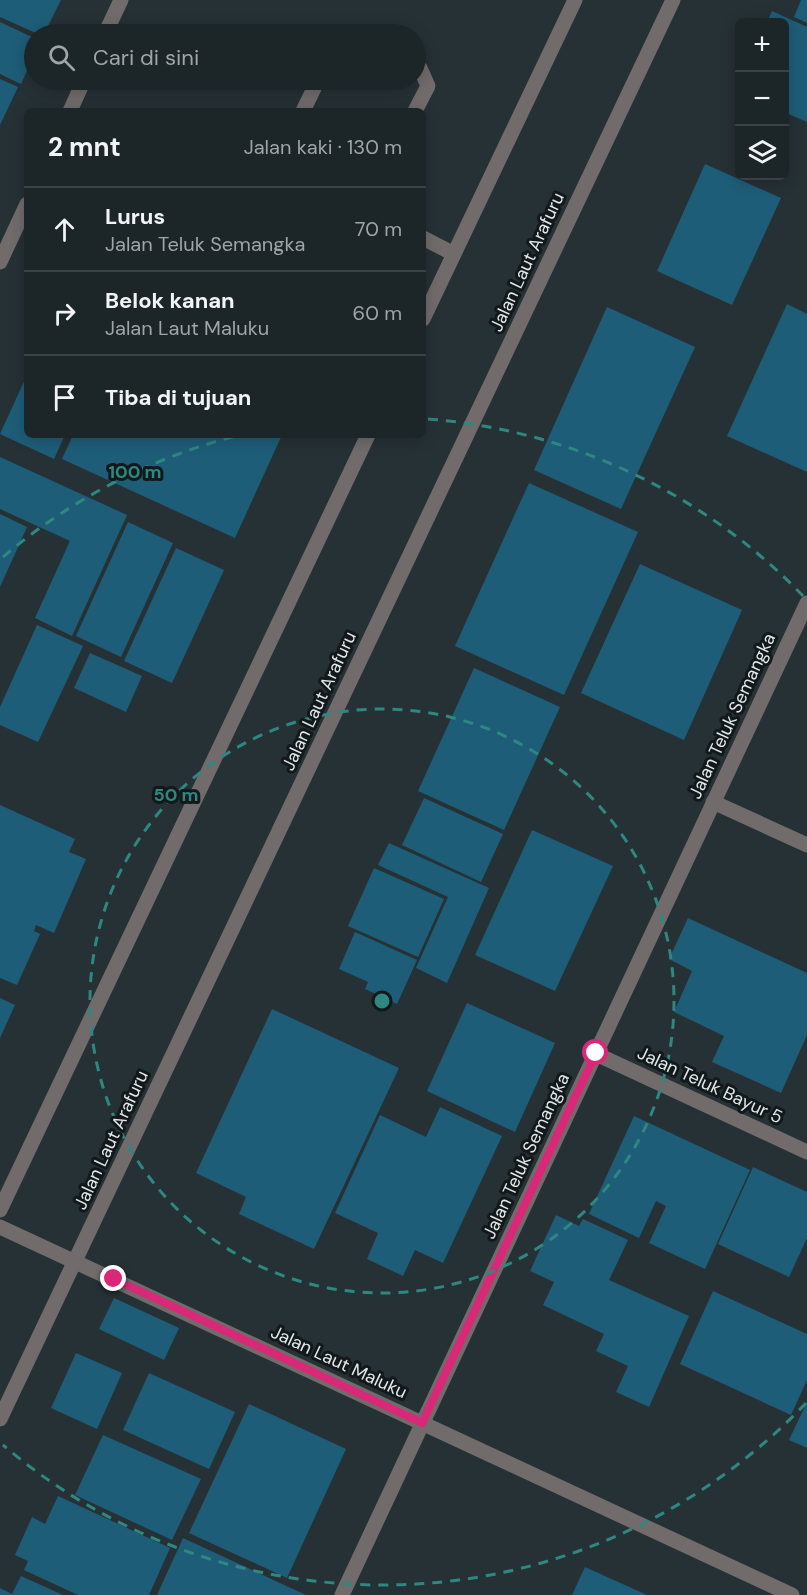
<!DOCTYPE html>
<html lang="id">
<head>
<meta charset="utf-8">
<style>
  :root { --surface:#1c2528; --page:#293134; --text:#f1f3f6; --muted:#a0a5a8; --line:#3a4245 }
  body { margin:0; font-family:"DM Sans",sans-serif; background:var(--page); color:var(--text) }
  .controls { position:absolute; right:18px; top:18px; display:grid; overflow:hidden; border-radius:9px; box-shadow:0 3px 15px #0003 }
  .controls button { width:54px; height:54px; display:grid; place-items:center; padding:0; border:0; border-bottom:2px solid var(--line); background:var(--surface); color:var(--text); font:30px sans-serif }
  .stop { position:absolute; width:18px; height:18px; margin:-14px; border:4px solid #db2777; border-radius:50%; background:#fff }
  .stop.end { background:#db2777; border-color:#fff; box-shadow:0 2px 6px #0008 }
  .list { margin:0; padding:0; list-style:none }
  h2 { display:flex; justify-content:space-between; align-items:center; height:78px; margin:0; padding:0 24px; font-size:26px }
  h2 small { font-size:20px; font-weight:400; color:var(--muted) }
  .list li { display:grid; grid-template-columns:39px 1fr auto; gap:18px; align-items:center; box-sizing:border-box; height:84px; padding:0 24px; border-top:2px solid var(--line) }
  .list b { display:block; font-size:22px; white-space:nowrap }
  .list p { margin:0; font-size:20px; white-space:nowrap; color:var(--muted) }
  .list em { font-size:20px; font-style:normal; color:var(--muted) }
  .icon { flex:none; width:33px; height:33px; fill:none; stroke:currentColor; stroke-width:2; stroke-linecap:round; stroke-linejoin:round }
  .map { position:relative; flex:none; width:807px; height:1595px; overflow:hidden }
  .search { position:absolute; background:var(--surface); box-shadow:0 3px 15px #0003; left:24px; top:24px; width:402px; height:66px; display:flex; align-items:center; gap:15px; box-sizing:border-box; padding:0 21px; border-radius:33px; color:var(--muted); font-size:22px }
  .panel { position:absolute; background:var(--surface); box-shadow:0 3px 15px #0003; left:24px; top:108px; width:402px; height:330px; border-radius:9px }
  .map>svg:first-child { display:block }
  .building { fill:#1e5d78 }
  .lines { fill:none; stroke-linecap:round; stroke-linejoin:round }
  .service { stroke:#716b6c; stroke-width:15 }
  .minor { stroke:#716b6c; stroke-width:15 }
  .tertiary { stroke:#716b6c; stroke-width:15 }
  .route { stroke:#db2777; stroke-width:8 }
  .ring { fill:none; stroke:#2e8781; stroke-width:3; stroke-dasharray:10 8 }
  .labels { text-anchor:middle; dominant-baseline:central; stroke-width:6; stroke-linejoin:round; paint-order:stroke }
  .street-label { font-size:18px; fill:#e1e8eb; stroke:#13181a }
  .centre { fill:#2e8781; stroke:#13181a; stroke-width:3 }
  .ring-label { font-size:18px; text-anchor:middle; font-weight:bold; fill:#2e8781; stroke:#13181a; stroke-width:6; stroke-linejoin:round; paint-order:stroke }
</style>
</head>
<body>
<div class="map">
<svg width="807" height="1595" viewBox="0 0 807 1595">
  <rect width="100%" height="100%" fill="#263136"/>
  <g class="building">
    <path d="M 0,0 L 61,0 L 44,34 L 38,34 L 0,17 Z"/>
    <path d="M 801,0 L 807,0 L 807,23 L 794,17 Z"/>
    <path d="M 772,11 L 807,27 L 807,122 L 784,112 L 784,22 L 767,22 Z"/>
    <path d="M 0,22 L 34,38 L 34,55 L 21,84 L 0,74 Z"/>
    <path d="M 0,79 L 18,87 L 0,125 Z"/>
    <path d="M 705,164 L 781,198 L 732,305 L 657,271 Z"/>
    <path d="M 787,304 L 807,314 L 807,472 L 727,436 Z"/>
    <path d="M 607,307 L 695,347 L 621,509 L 534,470 Z"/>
    <path d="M 27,375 L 27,435 L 65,435 L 54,459 L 0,434 Z"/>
    <path d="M 73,435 L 282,435 L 235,538 L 62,459 Z"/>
    <path d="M 0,457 L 127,515 L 72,636 L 35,618 L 70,541 L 0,509 Z"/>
    <path d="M 529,483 L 638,532 L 564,695 L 455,646 Z"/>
    <path d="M 0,514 L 27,527 L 0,587 Z"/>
    <path d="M 128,522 L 173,543 L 121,657 L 76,636 Z"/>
    <path d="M 176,548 L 224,570 L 172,683 L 124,661 Z"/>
    <path d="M 640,564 L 742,610 L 684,740 L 581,693 Z"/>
    <path d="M 37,625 L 83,646 L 38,742 L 0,725 L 0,707 Z"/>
    <path d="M 90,653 L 142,676 L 126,712 L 74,688 Z"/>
    <path d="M 474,668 L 560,707 L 504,830 L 418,791 Z"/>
    <path d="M 424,798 L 503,834 L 481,882 L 402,845 Z"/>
    <path d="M 0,805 L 75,839 L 69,852 L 86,859 L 54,933 L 36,925 L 34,931 L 40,934 L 17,985 L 0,978 Z"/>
    <path d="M 532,830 L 613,866 L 555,991 L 475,955 Z"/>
    <path d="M 389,843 L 489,888 L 447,983 L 416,968 L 448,897 L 378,865 Z"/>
    <path d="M 374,868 L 444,899 L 418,957 L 348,926 Z"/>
    <path d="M 688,918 L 807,973 L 807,1035 L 781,1093 L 712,1062 L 724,1036 L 674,1012 L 692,971 L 669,959 Z"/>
    <path d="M 355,932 L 417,960 L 397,1004 L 365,989 L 368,982 L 339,969 Z"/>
    <path d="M 0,998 L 15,1005 L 0,1038 Z"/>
    <path d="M 467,1003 L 555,1043 L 515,1132 L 427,1091 Z"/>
    <path d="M 272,1009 L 399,1068 L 314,1249 L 239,1214 L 246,1197 L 196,1173 Z"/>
    <path d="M 440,1107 L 502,1136 L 443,1263 L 415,1250 L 403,1276 L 367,1259 L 378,1233 L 335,1213 L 380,1115 L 426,1137 Z"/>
    <path d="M 634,1116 L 750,1170 L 705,1269 L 649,1243 L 666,1206 L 656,1201 L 639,1238 L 589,1214 Z"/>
    <path d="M 753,1167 L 807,1192 L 807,1238 L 789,1277 L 718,1244 Z"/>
    <path d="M 556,1215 L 579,1226 L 583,1219 L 628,1240 L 609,1280 L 689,1316 L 649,1407 L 616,1392 L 628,1366 L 596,1351 L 604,1334 L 543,1305 L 554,1282 L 530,1271 Z"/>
    <path d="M 713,1291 L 807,1334 L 807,1380 L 791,1415 L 680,1364 Z"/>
    <path d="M 114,1298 L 179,1328 L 164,1360 L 99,1329 Z"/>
    <path d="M 76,1353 L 122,1373 L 97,1429 L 51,1408 Z"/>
    <path d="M 149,1373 L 235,1412 L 209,1469 L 123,1430 Z"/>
    <path d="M 807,1402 L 807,1448 L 789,1440 Z"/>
    <path d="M 249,1404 L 346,1449 L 287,1578 L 189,1533 Z"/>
    <path d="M 103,1435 L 201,1479 L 172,1540 L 75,1495 Z"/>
    <path d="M 58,1496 L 170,1548 L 149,1595 L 78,1595 L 24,1570 L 28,1561 L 15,1555 L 32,1517 L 45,1524 Z"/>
    <path d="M 183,1538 L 306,1595 L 157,1595 Z"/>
    <path d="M 585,1567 L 647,1595 L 572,1595 Z"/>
    <path d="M 21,1576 L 63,1595 L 0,1595 L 0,1588 L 12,1594 Z"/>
  </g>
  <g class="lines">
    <g class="service">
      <path d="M 303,111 L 318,80"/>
      <path d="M 415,111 L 428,86 L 420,68 L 416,64"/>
      <path d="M 423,238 L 454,254"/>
    </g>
    <g class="minor">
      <path d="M 105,34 L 121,0"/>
      <path d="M 70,111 L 84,80"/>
      <path d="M 0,262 L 27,204"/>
      <path d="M 713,802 L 807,845"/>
      <path d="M 596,1054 L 807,1152"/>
      <path d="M 0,1227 L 792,1595"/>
      <path d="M 342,1595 L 807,603"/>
    </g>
    <g class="tertiary">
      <path d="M 423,319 L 575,0"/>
      <path d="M 0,1210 L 368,435"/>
      <path d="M 0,1419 L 673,0"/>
    </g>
  </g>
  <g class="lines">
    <path class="route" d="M 114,1279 L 422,1423 L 596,1053"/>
  </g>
  <g class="ring">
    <circle cx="382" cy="1001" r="292"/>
    <path d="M806 1403A584 584 0 0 1 3 1445M3 557A584 584 0 0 1 236 436M428 419A584 584 0 0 1 806 599"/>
  </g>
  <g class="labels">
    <g class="street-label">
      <text transform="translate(527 262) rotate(-65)">Jalan Laut Arafuru</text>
      <text transform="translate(319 701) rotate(-65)">Jalan Laut Arafuru</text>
      <text transform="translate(732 716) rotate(-65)">Jalan Teluk Semangka</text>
      <text transform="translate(710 1085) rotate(25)">Jalan Teluk Bayur 5</text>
      <text transform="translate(111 1140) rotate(-65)">Jalan Laut Arafuru</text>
      <text transform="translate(526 1156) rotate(-65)">Jalan Teluk Semangka</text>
      <text transform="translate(339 1362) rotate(25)">Jalan Laut Maluku</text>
    </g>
  </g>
  <circle cx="382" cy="1001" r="9" class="centre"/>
  <g class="ring-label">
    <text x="135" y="478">100 m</text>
    <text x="176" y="801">50 m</text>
  </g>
</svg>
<div class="controls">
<button>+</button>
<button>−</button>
<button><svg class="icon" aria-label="layers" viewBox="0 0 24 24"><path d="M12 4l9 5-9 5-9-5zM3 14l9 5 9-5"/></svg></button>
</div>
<div class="stop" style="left:596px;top:1053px"></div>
<div class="stop end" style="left:114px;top:1279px"></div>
<div class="search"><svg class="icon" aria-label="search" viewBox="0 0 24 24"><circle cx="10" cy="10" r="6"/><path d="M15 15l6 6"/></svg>Cari di sini</div>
<section class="panel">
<h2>2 mnt<small>Jalan kaki · 130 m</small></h2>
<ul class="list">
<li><svg class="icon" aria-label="ahead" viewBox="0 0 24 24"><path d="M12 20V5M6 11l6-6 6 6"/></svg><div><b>Lurus</b><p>Jalan Teluk Semangka</p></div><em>70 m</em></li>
<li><svg class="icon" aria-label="right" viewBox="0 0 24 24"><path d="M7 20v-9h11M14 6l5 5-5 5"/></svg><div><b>Belok kanan</b><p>Jalan Laut Maluku</p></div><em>60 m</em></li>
<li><svg class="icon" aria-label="arrive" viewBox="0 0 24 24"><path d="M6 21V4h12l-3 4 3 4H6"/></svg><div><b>Tiba di tujuan</b></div></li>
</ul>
</section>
</div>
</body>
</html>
